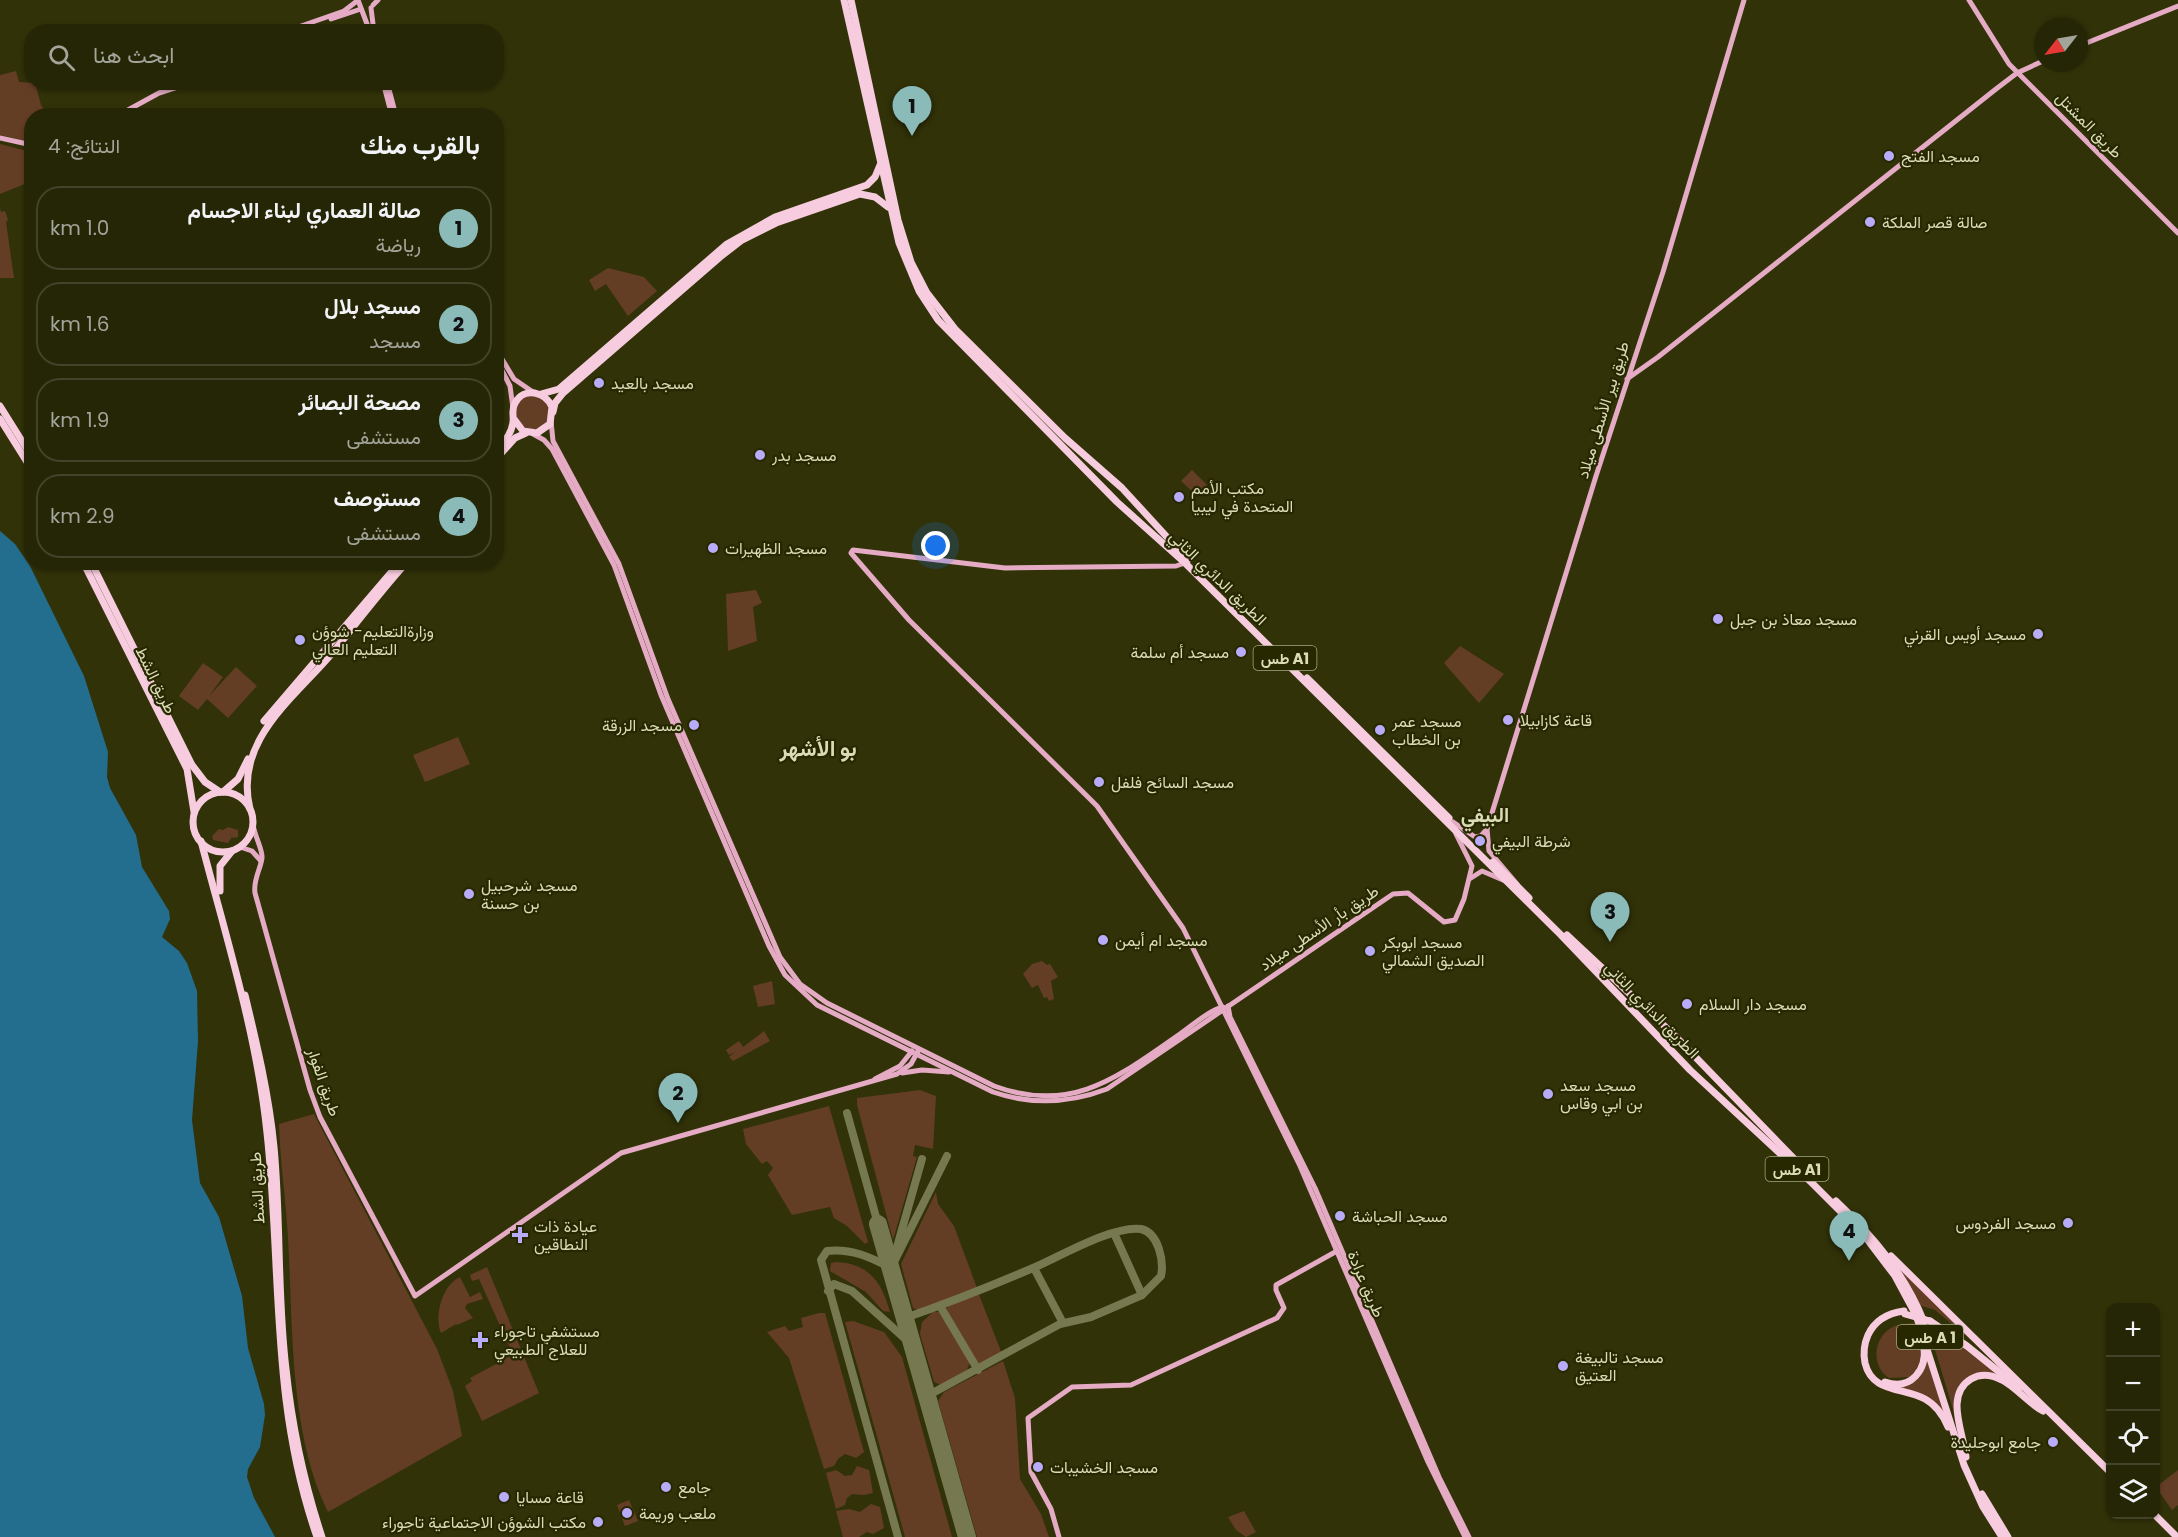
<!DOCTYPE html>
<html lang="ar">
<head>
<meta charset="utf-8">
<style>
  :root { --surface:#252606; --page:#2d2e10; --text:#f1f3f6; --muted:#a3a59b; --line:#424328; --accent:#8bbbb9 }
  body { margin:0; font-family:Poppins,Vazirmatn,sans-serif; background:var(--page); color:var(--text); direction:rtl }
  .controls { position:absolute; right:18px; bottom:18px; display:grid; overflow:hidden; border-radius:12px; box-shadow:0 2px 4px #0004 }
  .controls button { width:54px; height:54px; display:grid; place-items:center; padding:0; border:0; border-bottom:2px solid var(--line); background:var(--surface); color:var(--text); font:30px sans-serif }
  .compass { position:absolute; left:2034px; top:18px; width:54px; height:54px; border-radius:50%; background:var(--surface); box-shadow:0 2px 4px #0004; rotate:239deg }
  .you { position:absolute; left:936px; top:546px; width:21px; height:21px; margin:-15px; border:4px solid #fff; border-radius:50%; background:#1a73e8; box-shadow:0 0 0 9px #1a73e833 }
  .badge { display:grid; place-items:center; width:39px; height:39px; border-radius:50%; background:var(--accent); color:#111; font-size:20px; font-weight:700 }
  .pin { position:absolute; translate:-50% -50px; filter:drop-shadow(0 2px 3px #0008) }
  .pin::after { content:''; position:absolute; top:32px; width:21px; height:18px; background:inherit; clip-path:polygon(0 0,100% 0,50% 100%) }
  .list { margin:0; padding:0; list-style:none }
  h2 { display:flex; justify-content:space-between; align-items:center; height:78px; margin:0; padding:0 24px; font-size:26px }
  h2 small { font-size:20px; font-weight:400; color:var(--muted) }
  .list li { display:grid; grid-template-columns:39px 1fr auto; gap:18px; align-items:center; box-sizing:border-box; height:84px; margin:0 12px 12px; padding:0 12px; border:2px solid var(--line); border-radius:24px }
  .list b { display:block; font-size:22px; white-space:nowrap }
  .list p { margin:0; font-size:20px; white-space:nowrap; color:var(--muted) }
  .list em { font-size:20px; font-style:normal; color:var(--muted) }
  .icon { flex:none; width:33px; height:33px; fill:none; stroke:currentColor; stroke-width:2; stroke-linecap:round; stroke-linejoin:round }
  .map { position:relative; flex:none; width:2178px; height:1537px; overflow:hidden; direction:ltr }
  .search { position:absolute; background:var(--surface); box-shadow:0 2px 4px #0004; left:24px; top:24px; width:480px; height:66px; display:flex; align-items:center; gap:15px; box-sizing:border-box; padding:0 21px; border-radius:24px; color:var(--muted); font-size:22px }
  .panel { position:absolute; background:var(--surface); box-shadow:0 2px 4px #0004; left:24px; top:108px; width:480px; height:462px; border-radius:24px; direction:rtl }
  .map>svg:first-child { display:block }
  .green { fill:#643d25 }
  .water { fill:#236e8f }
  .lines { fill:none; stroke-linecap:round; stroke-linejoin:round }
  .taxiway { stroke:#767850; stroke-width:8 }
  .runway { stroke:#767850; stroke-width:18 }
  .major { stroke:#e5abc4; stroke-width:5 }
  .highway { stroke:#f7ccde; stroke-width:7 }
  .highway-bridge { stroke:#f7ccde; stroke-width:7 }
  .poi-dot { fill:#b8abf7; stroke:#272800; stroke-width:2 }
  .labels { text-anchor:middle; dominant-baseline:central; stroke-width:4.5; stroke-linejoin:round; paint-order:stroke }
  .shield { fill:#272800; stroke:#a4a680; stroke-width:1.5 }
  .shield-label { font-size:15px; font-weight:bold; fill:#d9dcb7 }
  .street-label { font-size:16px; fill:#d9dcb7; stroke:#272800 }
  .poi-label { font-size:16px; fill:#d9dcb7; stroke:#272800; text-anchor:start }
  .quarter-label { font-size:20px; font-weight:bold; fill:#d9dcb7; stroke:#272800 }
  .district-label { font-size:22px; font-weight:bold; fill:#d9dcb7; stroke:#272800 }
</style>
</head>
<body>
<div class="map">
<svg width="2178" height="1537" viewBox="0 0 2178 1537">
  <rect width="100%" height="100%" fill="#313208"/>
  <g class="green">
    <path d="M 16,71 L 19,82 L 35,83 L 41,105 L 48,115 L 32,116 L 31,142 L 0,135 L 0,75 Z"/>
    <path d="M 0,144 L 27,151 L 27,155 L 31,155 L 32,181 L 0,194 Z"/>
    <path d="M 0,208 L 1,212 L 5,211 L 8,220 L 6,222 L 14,278 L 0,278 Z"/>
    <path d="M 608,268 L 644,277 L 657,291 L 628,316 L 606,284 L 595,291 L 589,280 Z"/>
    <circle cx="533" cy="412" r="17"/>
    <path d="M 1192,470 L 1207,485 L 1197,496 L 1181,481 Z"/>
    <path d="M 756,590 L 762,603 L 753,607 L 757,641 L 728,651 L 726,594 Z"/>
    <path d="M 1460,646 L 1504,674 L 1479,703 L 1444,663 Z"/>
    <path d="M 203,663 L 223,677 L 209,696 L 236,667 L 257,686 L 228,718 L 207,699 L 198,710 L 179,696 Z"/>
    <path d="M 458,737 L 470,764 L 425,782 L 413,755 Z"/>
    <path d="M 228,827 L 238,830 L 238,837 L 233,838 L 228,831 L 232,837 L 228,843 L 213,840 L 212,836 L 219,829 L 223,830 Z"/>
    <path d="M 1042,961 L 1047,965 L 1050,964 L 1058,977 L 1051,981 L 1054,999 L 1049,1001 L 1047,997 L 1044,998 L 1038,985 L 1032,988 L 1023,974 L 1032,964 Z"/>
    <path d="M 772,981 L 775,1004 L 758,1007 L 753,986 Z"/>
    <path d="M 764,1031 L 770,1041 L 733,1061 L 729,1057 L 735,1052 L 729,1055 L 726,1050 L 739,1041 L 743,1047 Z"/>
    <path d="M 920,1090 L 936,1096 L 933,1149 L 915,1145 L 913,1156 L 917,1157 L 893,1240 L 857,1105 L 857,1098 Z"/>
    <path d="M 829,1106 L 868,1242 L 865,1244 L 847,1226 L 834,1218 L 830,1207 L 792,1215 L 768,1175 L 773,1168 L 767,1161 L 762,1164 L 746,1144 L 743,1129 Z"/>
    <path d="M 314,1114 L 437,1349 L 453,1391 L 462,1436 L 328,1512 C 289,1434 293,1324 288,1238 C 286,1199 280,1162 279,1124 Z"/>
    <path d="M 936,1192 L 938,1204 L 954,1226 L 977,1288 L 918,1310 L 913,1308 L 901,1264 Z"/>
    <path d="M 837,1262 C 870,1264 882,1283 890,1312 L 883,1311 L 866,1292 L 830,1271 L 831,1263 Z"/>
    <path d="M 1894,1262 L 1995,1360 L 1935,1310 L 1919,1305 Z"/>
    <path d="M 487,1267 L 539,1393 L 482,1421 L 465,1386 L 472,1381 L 470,1378 L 498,1363 L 497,1354 L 510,1348 L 479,1279 L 472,1281 L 470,1275 Z"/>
    <path d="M 460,1277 L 470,1297 L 480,1292 L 483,1299 L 467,1304 L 465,1308 L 473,1318 L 457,1325 L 456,1324 L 441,1333 C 434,1316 442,1285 460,1277 Z"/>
    <path d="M 978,1292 L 1002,1354 L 981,1365 L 976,1363 L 946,1309 L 949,1305 Z"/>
    <path d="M 933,1312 L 939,1312 L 970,1362 L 966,1373 L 943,1386 L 934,1382 L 920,1334 L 922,1322 Z"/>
    <path d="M 819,1313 L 825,1313 L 864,1452 L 856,1458 L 845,1454 L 838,1459 L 834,1466 L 824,1469 L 789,1358 L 767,1332 L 785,1326 L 789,1331 L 803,1327 L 801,1318 Z"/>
    <path d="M 853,1321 L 884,1332 L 902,1357 L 952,1537 L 905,1537 L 845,1322 Z"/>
    <path d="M 1914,1323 C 1923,1347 1927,1357 1910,1377 L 1889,1378 C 1870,1366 1873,1335 1895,1326 C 1900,1324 1908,1324 1914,1323 Z"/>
    <path d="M 1927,1323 L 1966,1348 L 2010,1383 L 1993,1375 L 1965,1381 L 1955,1416 Z"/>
    <path d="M 1926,1356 L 1947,1422 L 1940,1409 L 1896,1387 L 1907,1385 Z"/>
    <path d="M 1003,1361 L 1015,1398 L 1020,1479 L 1041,1514 L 1049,1537 L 977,1537 L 938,1401 L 944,1392 Z"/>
    <path d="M 857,1466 L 869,1470 L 873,1493 L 864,1495 L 852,1494 L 847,1498 L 845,1505 L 836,1509 L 826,1473 L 836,1470 L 845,1476 L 852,1475 Z"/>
    <path d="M 2178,1470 L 2178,1505 L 2172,1510 L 2156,1487 Z"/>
    <path d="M 629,1500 L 638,1521 L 625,1526 L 617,1505 Z"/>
    <path d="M 871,1504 L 880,1507 L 884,1528 L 873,1534 L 867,1532 L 859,1537 L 843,1537 L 836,1511 L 849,1509 L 860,1512 Z"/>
    <path d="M 1244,1511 L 1256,1532 L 1246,1537 L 1236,1530 L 1228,1517 Z"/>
  </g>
  <path class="water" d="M 0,531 L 15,544 L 30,566 L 84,676 L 108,752 L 107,777 L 110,788 L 136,835 L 142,867 L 169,911 L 170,919 L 162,937 L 179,951 L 187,963 L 197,991 L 198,1041 L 192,1120 L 200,1183 L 219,1217 L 242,1296 L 248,1348 L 264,1404 L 265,1415 L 260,1447 L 248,1469 L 247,1477 L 254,1498 L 275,1537 L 0,1537 Z"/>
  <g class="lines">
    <g class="taxiway">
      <path d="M 847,1113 L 878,1224"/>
      <path d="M 922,1159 L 891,1268 L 947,1156"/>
      <path d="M 1114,1233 L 1142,1295"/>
      <path d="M 891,1268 C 870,1257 851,1248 827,1251 L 821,1260 L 898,1537"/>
      <path d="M 1034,1268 L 1063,1323"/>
      <path d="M 828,1291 L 834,1284 L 852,1291 L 911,1344"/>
      <path d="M 940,1306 L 978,1370"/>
      <path d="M 905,1318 C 948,1303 991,1286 1033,1268 C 1059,1257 1113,1225 1141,1229 C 1159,1233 1164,1262 1161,1276 L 1142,1295 L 1091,1317 L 1060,1324 L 927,1396"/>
    </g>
    <path class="runway" d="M 878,1224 L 967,1537"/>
    <g class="major">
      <path d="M 358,0 L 370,32"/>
      <path d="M 1969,0 L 2009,64 L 2178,233"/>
      <path d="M 373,5 L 378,0"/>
      <path d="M 371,8 L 374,32"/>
      <path d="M 331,19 L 361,9"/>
      <path d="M 284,32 L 344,11 L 357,1"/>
      <path d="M 2079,46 L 2178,6"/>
      <path d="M 383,82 L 392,116"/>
      <path d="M 387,82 L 396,116"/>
      <path d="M 117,116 L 159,93 L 193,82"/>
      <path d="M 0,138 L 32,145"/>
      <path d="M 496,349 L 514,379 L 533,392"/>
      <path d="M 496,359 L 510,386 L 513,408"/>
      <path d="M 1627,379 L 1658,357 L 1996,89 L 2017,73 L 2043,61"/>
      <path d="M 551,421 L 553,441 L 619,564 L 668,699 L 780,957 L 800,984 L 827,1003 L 994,1086 C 1073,1115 1119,1076 1180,1034 C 1193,1025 1208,1011 1223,1007"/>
      <path d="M 533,434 L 544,440 L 552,449 L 614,565 L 661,695 L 769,946 L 785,975 L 817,1005 L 993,1092 C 1031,1105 1070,1103 1107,1089 L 1393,894 L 1408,893 L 1444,922 L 1455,920 L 1464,899 L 1472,866 L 1456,834"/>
      <path d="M 1185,563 L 1176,566 L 1005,568 L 853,550 L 851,553 L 909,620 L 1097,806 L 1183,928 L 1300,1166 L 1428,1462 L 1465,1537"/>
      <path d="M 1453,822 L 1475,837 L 1481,836 L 1487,829"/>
      <path d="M 253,824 C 254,835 263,850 262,858 C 260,871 253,880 255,893 L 310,1090 L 320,1117 L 415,1296 L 621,1153 L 897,1074 L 911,1064 L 918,1051"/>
      <path d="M 240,847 L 252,851 L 261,861"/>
      <path d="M 1471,878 L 1482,871 L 1503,880"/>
      <path d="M 1517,884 L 1489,851 L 1487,829 L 1596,476 L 1663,272 L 1744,0"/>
      <path d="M 1228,1006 L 1230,1017 L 1315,1188 L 1439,1477 L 1469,1537"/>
      <path d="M 902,1073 L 922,1070 L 949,1072"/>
      <path d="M 875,1079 L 900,1066 L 912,1051"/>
      <path d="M 1059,1537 L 1051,1509 L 1031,1472 L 1028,1418 L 1072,1387 L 1131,1385 L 1277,1318 L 1284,1308 L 1276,1290 L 1276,1285 L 1337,1251"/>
    </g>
    <g class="highway">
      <path d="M 844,0 L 899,243 L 919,291 L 938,320 L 1117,502 L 1185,563 L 1561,935 L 1690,1070 L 1812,1183 L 1863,1234 L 1895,1276 L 1916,1315 L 1964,1465 L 1983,1507 L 2002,1537"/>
      <path d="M 851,0 L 898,220 L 911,262 L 927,293 L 955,329 L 1065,438 L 1122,488 L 1188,560"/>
      <path d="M 541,394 L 559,389 L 727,244 L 775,217 L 867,185 L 875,177 L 880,165"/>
      <path d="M 0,406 L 32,457"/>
      <path d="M 553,412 L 555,403 L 563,393 L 720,257 L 742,240 L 776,223 L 860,194 L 875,197 L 888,207"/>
      <path d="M 0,419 L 32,470"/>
      <path d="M 496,451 C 504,443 512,433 513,422 C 514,415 511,410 515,403 C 524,386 546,392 552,407 L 550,424 L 537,433 L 523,431 L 514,419"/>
      <path d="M 496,459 L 515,438 L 526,433"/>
      <path d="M 83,562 L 187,769 L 194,812"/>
      <path d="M 91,562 L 192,765 L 205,782 L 220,792"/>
      <path d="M 1307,678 L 1449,818"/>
      <path d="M 264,721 L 400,562"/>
      <circle cx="223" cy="822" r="30"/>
      <path d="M 223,792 L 238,779 L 248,759"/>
      <path d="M 250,809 C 233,740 295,698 334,651 C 358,621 381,591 407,562"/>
      <path d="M 201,841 C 226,937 257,1035 267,1133 C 282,1271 270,1403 317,1537"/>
      <path d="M 1493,862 L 1529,898"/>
      <path d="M 220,891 L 220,866 L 232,851"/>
      <path d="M 1567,935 L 1675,1036 L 1803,1168"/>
      <path d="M 245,995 C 257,1045 269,1095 274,1147 C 281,1220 277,1295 286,1369 C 292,1426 304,1483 322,1537"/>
      <path d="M 1811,1176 L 1816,1172"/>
      <path d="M 1836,1201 C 1873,1236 1905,1274 1924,1322"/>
      <path d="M 1891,1256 L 2110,1472"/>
      <path d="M 1904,1311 C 1889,1313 1875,1320 1868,1335 C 1864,1344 1863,1353 1865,1363 C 1872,1393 1903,1387 1925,1399 C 1936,1405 1943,1415 1948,1427"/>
      <path d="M 1930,1321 L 1967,1346 L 2019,1388"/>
      <path d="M 1885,1382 C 1911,1391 1927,1370 1924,1346"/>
      <path d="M 1966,1457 C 1964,1434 1944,1395 1971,1379 C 1981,1373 1992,1375 2002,1380 C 2017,1388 2028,1403 2043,1411"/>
      <path d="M 1982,1494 L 2008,1537"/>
      <path d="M 2154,1514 L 2177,1537"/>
    </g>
    <path class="highway-bridge" d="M 1905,1314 L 1930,1321"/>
  </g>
  <g class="poi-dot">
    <circle cx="1889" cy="156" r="6"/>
    <circle cx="1870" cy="222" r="6"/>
    <circle cx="599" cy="383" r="6"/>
    <circle cx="760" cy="455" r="6"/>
    <circle cx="1179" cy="497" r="6"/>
    <circle cx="713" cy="548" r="6"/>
    <circle cx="1718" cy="619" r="6"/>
    <circle cx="2038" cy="634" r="6"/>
    <circle cx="300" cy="640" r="6"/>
    <circle cx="1241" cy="652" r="6"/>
    <circle cx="1508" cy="720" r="6"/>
    <circle cx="694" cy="725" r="6"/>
    <circle cx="1380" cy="730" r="6"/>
    <circle cx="1099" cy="782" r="6"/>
    <circle cx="1480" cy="841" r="6"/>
    <circle cx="469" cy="894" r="6"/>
    <circle cx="1103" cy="940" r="6"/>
    <circle cx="1370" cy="951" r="6"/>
    <circle cx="1687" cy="1004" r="6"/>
    <circle cx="1548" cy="1094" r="6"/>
    <circle cx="1340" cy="1216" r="6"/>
    <circle cx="2068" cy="1223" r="6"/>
    <path d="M517 1226h6v6h6v6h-6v6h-6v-6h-6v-6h6z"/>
    <path d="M477 1331h6v6h6v6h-6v6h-6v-6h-6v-6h6z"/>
    <circle cx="1563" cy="1366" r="6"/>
    <circle cx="2053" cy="1442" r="6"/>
    <circle cx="1038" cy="1467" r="6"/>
    <circle cx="666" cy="1487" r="6"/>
    <circle cx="504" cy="1497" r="6"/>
    <circle cx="627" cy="1513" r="6"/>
    <circle cx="598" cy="1522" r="6"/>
  </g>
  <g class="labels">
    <g class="shield">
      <rect x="1253.5" y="646" width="63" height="24" rx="4.5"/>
      <rect x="1765.5" y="1157" width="63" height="24" rx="4.5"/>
      <rect x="1897" y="1325" width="66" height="24" rx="4.5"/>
    </g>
    <g class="shield-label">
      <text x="1285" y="658">طس A1</text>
      <text x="1797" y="1169">طس A1</text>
      <text x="1930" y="1337">طس A 1</text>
    </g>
    <g class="street-label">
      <text transform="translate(2089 125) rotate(45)">طريق المشتل</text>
      <text transform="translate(1603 410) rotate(-73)">طريق بير الأسطى ميلاد</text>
      <text transform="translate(1218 578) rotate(44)">الطريق الدائري الثاني</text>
      <text transform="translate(156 680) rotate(64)">طريق الشط</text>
      <text transform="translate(1319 928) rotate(-34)">طريق بأر الأسطى ميلاد</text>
      <text transform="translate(1652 1010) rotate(46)">الطريق الدائري الثاني</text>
      <text transform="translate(324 1082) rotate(71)">طريق الفوار</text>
      <text transform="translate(257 1188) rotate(-93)">طريق الشط</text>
      <text transform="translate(1366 1284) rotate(67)">طريق عرادة</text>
    </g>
    <g class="poi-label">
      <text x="1901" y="156">مسجد الفتح</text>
      <text x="1882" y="222">صالة قصر الملكة</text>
      <text x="611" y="383">مسجد بالعيد</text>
      <text x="772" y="455">مسجد بدر</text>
      <text x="1191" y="488">مكتب الأمم<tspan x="1191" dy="18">المتحدة في ليبيا</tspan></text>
      <text x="725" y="548">مسجد الظهيرات</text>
      <text x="1730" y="619">مسجد معاذ بن جبل</text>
      <text x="312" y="631">وزارةالتعليم- شوؤن<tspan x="312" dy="18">التعليم العالي</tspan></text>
      <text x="2026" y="634" text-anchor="end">مسجد أويس القرني</text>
      <text x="1229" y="652" text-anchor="end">مسجد أم سلمة</text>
      <text x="1520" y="720">قاعة كازابيلا</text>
      <text x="1392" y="721">مسجد عمر<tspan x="1392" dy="18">بن الخطاب</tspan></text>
      <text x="682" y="725" text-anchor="end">مسجد الزرقة</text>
      <text x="1111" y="782">مسجد السائح فلفل</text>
      <text x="1492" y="841">شرطة البيفي</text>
      <text x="481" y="885">مسجد شرحبيل<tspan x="481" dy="18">بن حسنة</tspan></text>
      <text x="1115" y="940">مسجد ام أيمن</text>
      <text x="1382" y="942">مسجد ابوبكر<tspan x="1382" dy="18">الصديق الشمالي</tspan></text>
      <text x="1699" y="1004">مسجد دار السلام</text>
      <text x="1560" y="1085">مسجد سعد<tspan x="1560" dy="18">بن ابي وقاس</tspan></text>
      <text x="1352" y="1216">مسجد الحباشة</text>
      <text x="2056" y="1223" text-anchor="end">مسجد الفردوس</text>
      <text x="534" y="1226">عيادة ذات<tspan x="534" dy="18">النطاقين</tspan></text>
      <text x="494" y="1331">مستشفي تاجوراء<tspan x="494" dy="18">للعلاج الطبيعي</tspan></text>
      <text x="1575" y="1357">مسجد تالبيغة<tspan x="1575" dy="18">العتيق</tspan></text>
      <text x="2041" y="1442" text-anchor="end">جامع ابوجليدة</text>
      <text x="1050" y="1467">مسجد الخشيبات</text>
      <text x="678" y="1487">جامع</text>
      <text x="516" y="1497">قاعة مسايا</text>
      <text x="639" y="1513">ملعب وريمة</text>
      <text x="586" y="1522" text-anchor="end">مكتب الشوؤن الاجتماعية تاجوراء</text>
    </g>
    <g class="quarter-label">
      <text x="1485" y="815">البيفي</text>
    </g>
    <g class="district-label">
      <text x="818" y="748">بو الأشهر</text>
    </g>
  </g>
</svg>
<div class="controls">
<button>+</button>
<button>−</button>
<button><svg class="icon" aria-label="locate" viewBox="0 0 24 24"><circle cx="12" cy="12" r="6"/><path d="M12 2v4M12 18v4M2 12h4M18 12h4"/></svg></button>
<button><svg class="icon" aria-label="layers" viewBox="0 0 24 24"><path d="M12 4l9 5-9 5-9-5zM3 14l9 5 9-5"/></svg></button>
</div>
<svg class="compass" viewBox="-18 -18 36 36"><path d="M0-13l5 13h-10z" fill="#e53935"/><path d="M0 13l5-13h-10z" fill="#a3a59b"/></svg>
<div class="you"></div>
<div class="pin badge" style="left:912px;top:136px">1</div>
<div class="pin badge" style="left:678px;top:1123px">2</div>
<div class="pin badge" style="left:1610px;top:942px">3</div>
<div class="pin badge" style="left:1849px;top:1261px">4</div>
<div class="search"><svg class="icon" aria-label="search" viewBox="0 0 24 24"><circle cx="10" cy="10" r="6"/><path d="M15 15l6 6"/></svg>ابحث هنا</div>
<section class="panel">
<h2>بالقرب منك<small>النتائج: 4</small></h2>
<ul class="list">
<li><span class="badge">1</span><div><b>صالة العماري لبناء الاجسام</b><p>رياضة</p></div><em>1.0 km</em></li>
<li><span class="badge">2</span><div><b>مسجد بلال</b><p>مسجد</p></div><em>1.6 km</em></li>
<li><span class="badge">3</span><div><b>مصحة البصائر</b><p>مستشفى</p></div><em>1.9 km</em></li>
<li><span class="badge">4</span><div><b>مستوصف</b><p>مستشفى</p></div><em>2.9 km</em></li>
</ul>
</section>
</div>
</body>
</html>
